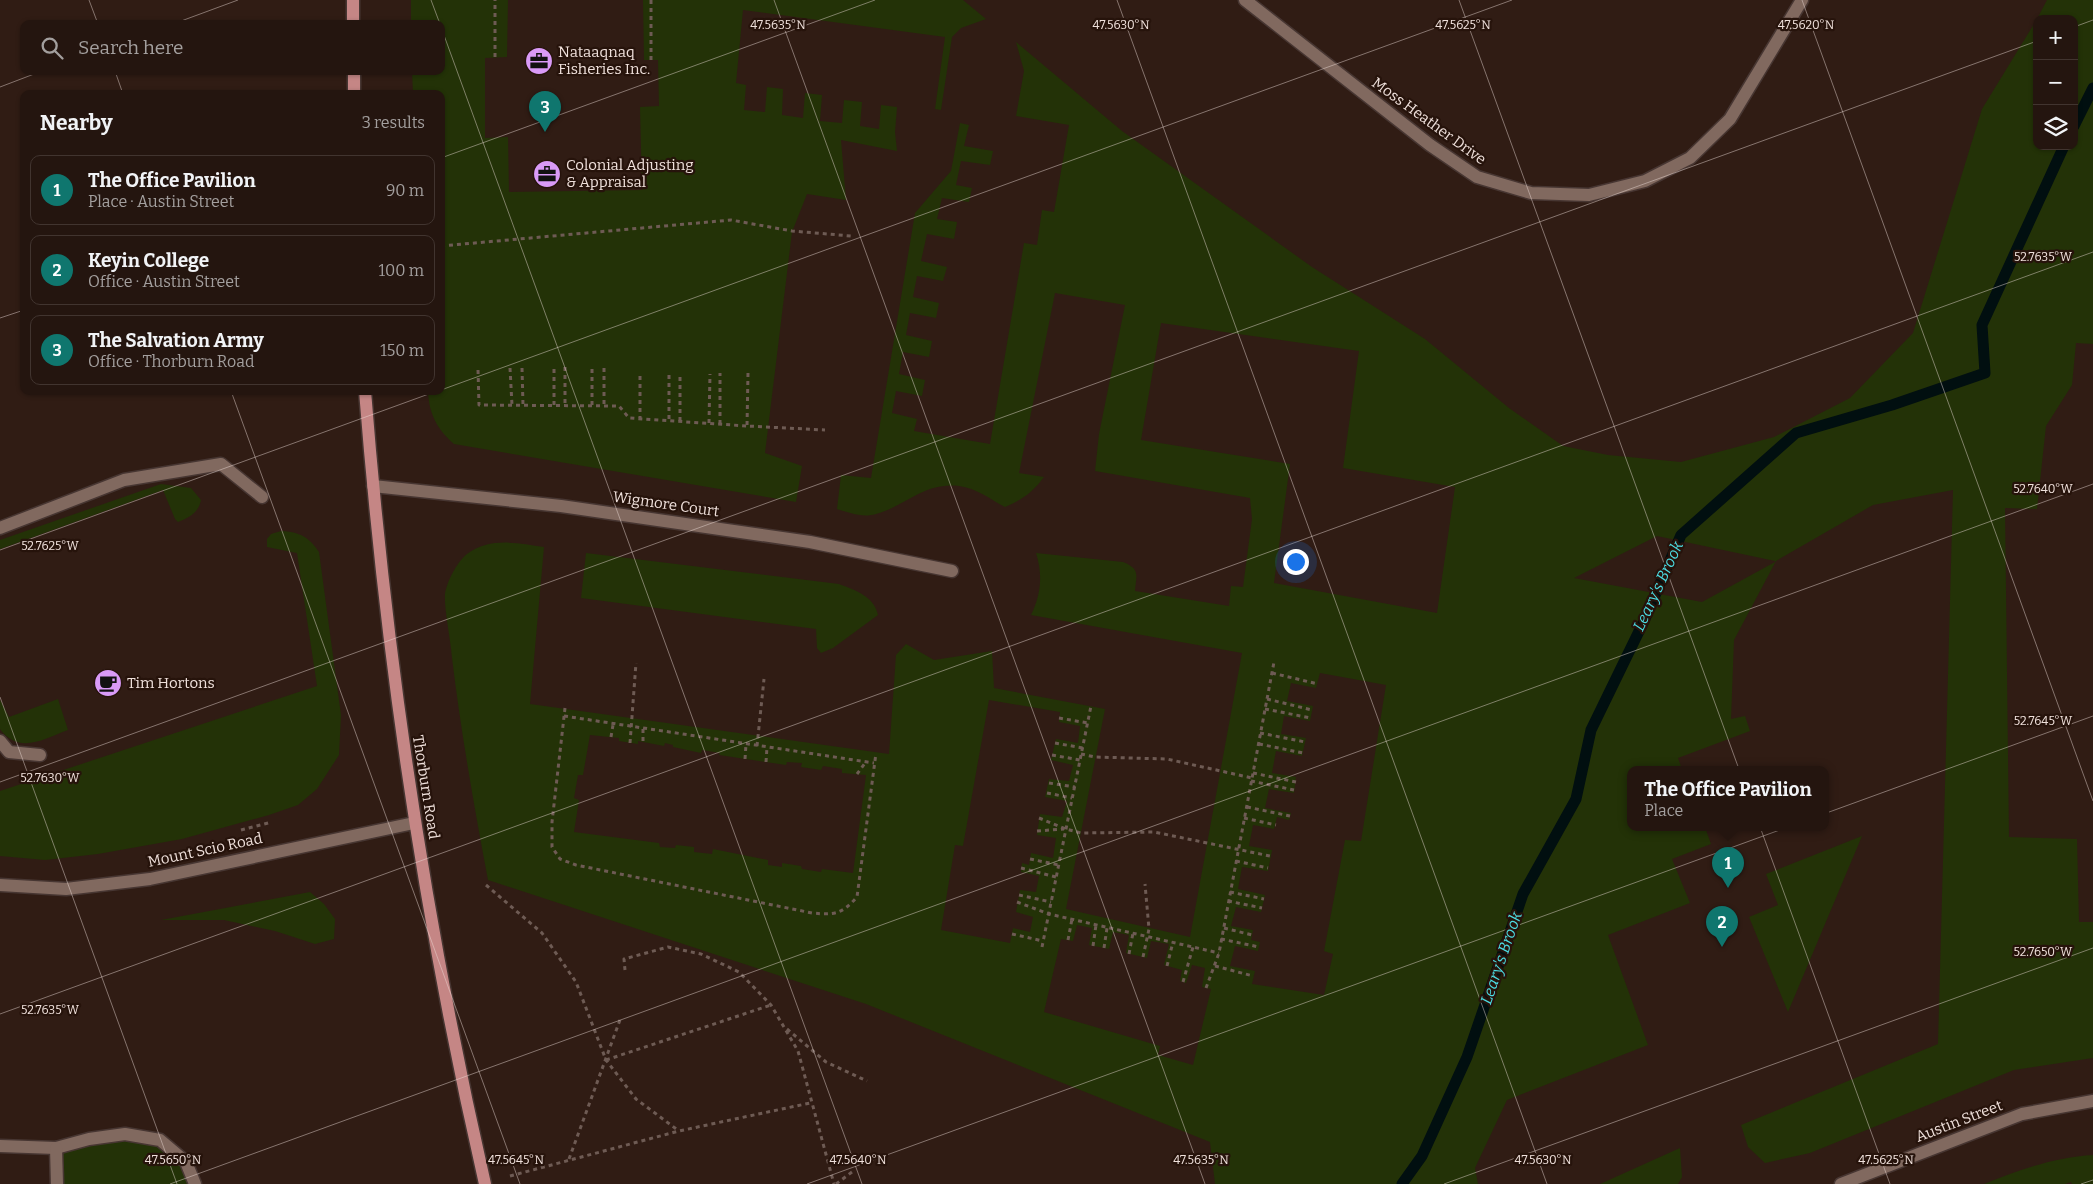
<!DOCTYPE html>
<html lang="en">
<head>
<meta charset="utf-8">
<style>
  :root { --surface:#24150f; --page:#2c1e18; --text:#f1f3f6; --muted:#a39f9e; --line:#41342f; --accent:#0f766e }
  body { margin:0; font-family:Bitter,serif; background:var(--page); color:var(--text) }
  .controls { position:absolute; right:15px; top:15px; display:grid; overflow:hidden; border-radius:10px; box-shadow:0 1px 4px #0004 }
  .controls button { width:45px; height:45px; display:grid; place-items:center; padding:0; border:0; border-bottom:1px solid var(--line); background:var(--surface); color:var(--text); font:25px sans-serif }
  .you { position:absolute; left:1295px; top:561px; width:18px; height:18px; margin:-12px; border:4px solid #fff; border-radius:50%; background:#1a73e8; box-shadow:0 0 0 8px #1a73e833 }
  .badge { display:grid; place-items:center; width:32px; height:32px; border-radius:50%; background:var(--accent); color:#fff; font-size:16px; font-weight:700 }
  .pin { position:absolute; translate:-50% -41px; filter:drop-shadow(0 1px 2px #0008) }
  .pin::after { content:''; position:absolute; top:26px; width:18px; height:15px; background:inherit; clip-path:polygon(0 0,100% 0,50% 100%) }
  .popup { position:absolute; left:1627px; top:766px; width:202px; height:65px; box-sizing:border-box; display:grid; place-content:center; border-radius:10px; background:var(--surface); filter:drop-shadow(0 1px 4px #0005); font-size:16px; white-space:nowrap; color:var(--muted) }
  .popup b { font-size:19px; color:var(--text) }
  .popup::after { content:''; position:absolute; left:50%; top:100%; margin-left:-10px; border:10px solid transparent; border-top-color:var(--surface) }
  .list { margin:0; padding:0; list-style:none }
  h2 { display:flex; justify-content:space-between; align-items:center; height:65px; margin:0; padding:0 20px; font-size:21px }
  h2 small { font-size:16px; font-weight:400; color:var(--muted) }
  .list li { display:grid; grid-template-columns:32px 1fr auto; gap:15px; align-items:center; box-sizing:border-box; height:70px; margin:0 10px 10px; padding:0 10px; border:1px solid var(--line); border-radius:10px }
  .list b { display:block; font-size:19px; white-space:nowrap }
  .list p { margin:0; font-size:16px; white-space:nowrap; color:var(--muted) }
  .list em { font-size:16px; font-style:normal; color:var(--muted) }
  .icon { flex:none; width:28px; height:28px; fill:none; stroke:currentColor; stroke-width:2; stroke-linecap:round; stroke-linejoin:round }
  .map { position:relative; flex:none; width:2093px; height:1184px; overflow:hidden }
  .search { position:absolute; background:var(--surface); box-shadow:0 1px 4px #0004; left:20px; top:20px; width:425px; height:55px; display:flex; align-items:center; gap:12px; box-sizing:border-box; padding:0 18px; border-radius:10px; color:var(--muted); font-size:19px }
  .panel { position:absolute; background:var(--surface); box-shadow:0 1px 4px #0004; left:20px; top:90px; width:425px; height:305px; border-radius:10px }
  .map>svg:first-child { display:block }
  .green { fill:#233207; fill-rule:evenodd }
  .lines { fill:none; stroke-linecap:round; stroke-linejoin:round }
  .stream { stroke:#010f10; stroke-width:11 }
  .minor-casing { stroke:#473632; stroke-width:15 }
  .major-casing { stroke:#473632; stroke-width:15 }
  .path { stroke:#6e5b54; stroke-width:3; stroke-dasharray:4 4; stroke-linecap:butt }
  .minor { stroke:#81695f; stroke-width:12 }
  .major { stroke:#c58685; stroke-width:12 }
  .ticks { fill:none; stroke:#efe0db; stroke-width:1; stroke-opacity:0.45 }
  .labels { text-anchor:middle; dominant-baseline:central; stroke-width:4.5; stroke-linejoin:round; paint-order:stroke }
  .poi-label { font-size:15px; fill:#efe0db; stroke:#26130b; text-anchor:start }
  .street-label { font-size:15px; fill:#efe0db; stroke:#26130b }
  .water-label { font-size:16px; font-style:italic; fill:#4cdbe2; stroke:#26130b }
  .ticks-label { font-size:12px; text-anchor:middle; fill:#efe0db; stroke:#26130b; stroke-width:4.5; stroke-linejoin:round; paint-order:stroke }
</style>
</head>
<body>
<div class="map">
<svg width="2093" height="1184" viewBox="0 0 2093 1184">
  <rect width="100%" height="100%" fill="#301c14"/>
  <g class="green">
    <path d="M 411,0 L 508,0 L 507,57 L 485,58 L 485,138 L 508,137 L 509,192 L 642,190 L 640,107 L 659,106 L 658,60 L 644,60 L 643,0 L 963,0 L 986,19 L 961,28 L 952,37 L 941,110 L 935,109 L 945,37 L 743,10 L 736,83 L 746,85 L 744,110 L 765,112 L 767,87 L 783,89 L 782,115 L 803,118 L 805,93 L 822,95 L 820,121 L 842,123 L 844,100 L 862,102 L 860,126 L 879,129 L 881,105 L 897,107 L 895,132 L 897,151 L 841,140 L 846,200 L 807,194 L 792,232 L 765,453 L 802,466 L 796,502 L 454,444 C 437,429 429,414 428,391 L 441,391 L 441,94 L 413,94 L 412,71 L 441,71 L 441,24 L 411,24 Z"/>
    <path d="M 2047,0 L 2093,0 L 2093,344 L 2076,343 L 2072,385 L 2046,426 L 2037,509 L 2005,508 L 2009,837 L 2077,839 L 2079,922 L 2093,922 L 2093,1058 L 2014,1070 L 1810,1153 L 1765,1163 L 1748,1147 L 1741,1125 L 1938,1044 L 1953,490 L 1873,505 L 1776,561 L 1734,640 L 1731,719 L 1745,716 L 1750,731 L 1678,758 L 1682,769 L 1630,769 L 1630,827 L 1705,827 L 1711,844 L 1672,859 L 1690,903 L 1608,935 L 1648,1045 L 1507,1100 L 1475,1168 L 1478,1184 L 1215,1184 L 1210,1142 L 866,1004 L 488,880 C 474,806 461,732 452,658 C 451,641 444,609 445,594 C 447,581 457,562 467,554 C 490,537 517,543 544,547 L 530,704 L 889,754 L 896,655 L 906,644 L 934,660 L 992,651 L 994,688 L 1105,709 L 1066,909 L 1190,937 L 1242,653 L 1031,615 C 1041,594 1043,575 1036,553 L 1123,562 C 1141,569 1136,576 1135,591 L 1229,606 L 1231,586 L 1243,587 L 1252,519 L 1250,498 L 1095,471 L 1099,434 L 1125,305 L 1055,293 L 1019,473 L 1044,477 C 1033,492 1022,500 1005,507 C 990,499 976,488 959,486 C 924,482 906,506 876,514 C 863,518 850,513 837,509 L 841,475 L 871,478 L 915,213 L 951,171 L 960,123 L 969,125 L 964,146 L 993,151 L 990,165 L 961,161 L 956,185 L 972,188 L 969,202 L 942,198 L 937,219 L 957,222 L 954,239 L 927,234 L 921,261 L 947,267 L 943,281 L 917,276 L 913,297 L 939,303 L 936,318 L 910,313 L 906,335 L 932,341 L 929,357 L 903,352 L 899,374 L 925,380 L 922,396 L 896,391 L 892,413 L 917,419 L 914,431 L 990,444 L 1024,243 L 1037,245 L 1042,210 L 1054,212 L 1069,125 L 1016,116 L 1024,71 L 1016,42 L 1122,131 L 1312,267 L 1425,339 L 1509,408 L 1563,446 L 1608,455 L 1681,462 L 1774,437 L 1850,398 L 1913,333 L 1982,109 L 2037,19 L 2037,146 L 2074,146 L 2074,19 L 2037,19 ZM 1161,323 L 1359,351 L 1343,468 L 1455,487 L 1437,613 L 1274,583 L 1290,464 L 1141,440 ZM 1657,536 L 1775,561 L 1775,562 L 1702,602 L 1574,578 ZM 1320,673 L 1386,685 L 1361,841 L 1345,840 L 1324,951 L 1333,954 L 1324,995 L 1252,984 L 1255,971 L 1230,966 L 1235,946 L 1258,951 L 1260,942 L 1251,940 L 1253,930 L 1231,926 L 1236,907 L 1261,912 L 1265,895 L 1238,889 L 1242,867 L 1268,871 L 1272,850 L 1249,846 L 1253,825 L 1274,829 L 1277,817 L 1289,820 L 1291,813 L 1265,808 L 1269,789 L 1294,793 L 1296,777 L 1272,773 L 1276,751 L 1302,756 L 1306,738 L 1281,734 L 1284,716 L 1310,721 L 1313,706 L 1287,701 L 1291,683 L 1316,688 ZM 989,700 L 1060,712 L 1059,722 L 1080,726 L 1078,743 L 1056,739 L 1051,760 L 1073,765 L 1069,781 L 1049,779 L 1045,797 L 1067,801 L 1062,817 L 1040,814 L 1037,835 L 1056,838 L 1053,858 L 1031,853 L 1029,865 L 1022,863 L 1021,872 L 1039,876 L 1036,892 L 1020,890 L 1016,912 L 1033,917 L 1030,932 L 1013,928 L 1010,943 L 941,930 L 955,845 L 963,846 ZM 590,735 L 619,738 L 619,741 L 638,744 L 638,741 L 664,746 L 665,743 L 673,745 L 673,747 L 701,753 L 702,750 L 720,753 L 719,755 L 786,765 L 787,762 L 802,763 L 801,767 L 821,770 L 823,766 L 842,769 L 842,773 L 866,775 L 853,873 L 822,869 L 821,872 L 802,869 L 801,866 L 782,863 L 782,867 L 768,865 L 768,860 L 713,849 L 712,854 L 694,852 L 694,847 L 676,845 L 675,848 L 660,847 L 659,843 L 574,832 L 579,800 L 574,798 L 578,775 L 583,775 ZM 1077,925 L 1092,928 L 1089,945 L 1109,949 L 1113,932 L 1129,935 L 1126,953 L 1147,958 L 1151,941 L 1169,944 L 1164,965 L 1182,970 L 1180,981 L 1186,983 L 1192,965 L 1205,968 L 1202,987 L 1211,989 L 1193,1065 L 1158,1055 L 1160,1046 L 1044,1012 L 1061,939 L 1073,941 Z"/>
    <path d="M 161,484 L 191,488 L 201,500 C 199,512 189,518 178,522 L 175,519 L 163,490 L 0,549 L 0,540 Z"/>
    <path d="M 281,531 C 300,532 309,537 319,552 L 341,715 L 339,755 L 317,789 L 298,805 L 269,815 L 182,839 L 98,854 L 45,860 L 0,856 L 0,791 L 317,686 L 297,553 L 267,547 L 267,539 L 271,534 Z"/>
    <path d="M 586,553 L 839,584 C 855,590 874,596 878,615 L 833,648 L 821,653 L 817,648 L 816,629 L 581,598 Z"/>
    <path d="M 58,699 L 68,730 C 44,739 19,755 0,729 L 0,700 L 9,717 Z"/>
    <path d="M 1862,836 L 1788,1012 L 1749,917 L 1778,905 L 1766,874 Z"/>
    <path d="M 310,892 L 324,904 L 335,919 L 334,939 L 315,944 L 275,931 L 224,920 L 161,920 Z"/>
    <path d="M 89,1139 L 160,1140 L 186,1162 L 195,1184 L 57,1184 L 56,1148 Z"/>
    <path d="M 1680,1148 L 1682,1177 L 1678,1184 L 1600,1184 Z"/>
    <path d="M 2093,1155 L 2093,1184 L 2072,1184 L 2071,1182 L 2065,1184 L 1984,1184 C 2018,1170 2056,1157 2093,1155 Z"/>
  </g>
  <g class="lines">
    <g class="stream">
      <path d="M 2074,126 L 2093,88"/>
      <path d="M 1402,1184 L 1422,1156 L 1467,1057 L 1523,894 L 1576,799 L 1591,730 L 1644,621 L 1681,535 L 1796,433 L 1892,405 L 1985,373 L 1982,325 L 2064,146"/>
    </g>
    <g class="minor-casing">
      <g id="minor">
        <path d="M 1245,0 L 1430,145 L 1477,177 L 1531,193 L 1589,195 L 1645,181 L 1690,158 L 1730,119 L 1802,0"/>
        <path d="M 373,486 L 561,506 L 810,542 L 952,571"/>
        <path d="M 0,528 L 124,480 L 221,464 L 262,497"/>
        <path d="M 0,741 L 9,752 L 40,755"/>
        <path d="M 0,885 L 66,889 L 150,879 L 414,823"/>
        <path d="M 0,1146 L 56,1148 L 89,1139 L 125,1134 L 160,1140 L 186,1162 L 195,1184"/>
        <path d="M 56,1148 L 57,1184"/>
        <path d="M 1841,1184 L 2022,1114 L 2093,1101"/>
      </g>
    </g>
    <g class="major-casing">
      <g id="major">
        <path d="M 353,0 L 353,24"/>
        <path d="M 354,71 L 354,94"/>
        <path d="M 365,391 C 386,658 425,923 485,1184"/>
      </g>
    </g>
    <g class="path">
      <path d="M 651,0 L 651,60"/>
      <path d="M 495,57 L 495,0"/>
      <path d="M 441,246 L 731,220 L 792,231 L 851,236"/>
      <path d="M 565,367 L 565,405"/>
      <path d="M 510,368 L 512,405"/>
      <path d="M 522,368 L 523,405"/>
      <path d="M 604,368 L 604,405"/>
      <path d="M 478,370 L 479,405 L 619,406 L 629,418 L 747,426"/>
      <path d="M 748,373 L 747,426 L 825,430"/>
      <path d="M 669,375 L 669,420"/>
      <path d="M 640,376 L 640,418"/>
      <path d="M 554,405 L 554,368"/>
      <path d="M 592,405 L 592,368"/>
      <path d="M 680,421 L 680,375"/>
      <path d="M 709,423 L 710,374"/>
      <path d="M 720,424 L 720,373"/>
      <path d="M 1272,673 L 1318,684"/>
      <path d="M 1267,699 L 1312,710"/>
      <path d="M 565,708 L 552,822 L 552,847 L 560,859 L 576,865 L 812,913 C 834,915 841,915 857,897 L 876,753"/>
      <path d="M 1265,709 L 1311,718"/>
      <path d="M 564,716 L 874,763"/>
      <path d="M 1059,718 L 1088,723"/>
      <path d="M 1260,733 L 1305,742"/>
      <path d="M 611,737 L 613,725"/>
      <path d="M 643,741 L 643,728"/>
      <path d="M 630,743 L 636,663"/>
      <path d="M 1055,743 L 1083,748"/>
      <path d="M 1259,744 L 1303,753"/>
      <path d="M 757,746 L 764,679"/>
      <path d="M 1081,754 L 1095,757 L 1167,759 L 1252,778"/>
      <path d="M 1052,755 L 1080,760"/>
      <path d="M 745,759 L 746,744"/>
      <path d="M 766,762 L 767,747"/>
      <path d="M 1253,773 L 1296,782"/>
      <path d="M 857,774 L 865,763"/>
      <path d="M 1251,781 L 1294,790"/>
      <path d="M 1049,783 L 1075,787"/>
      <path d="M 1047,793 L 1072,798"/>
      <path d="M 1247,807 L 1290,816"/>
      <path d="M 1039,818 L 1066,829 L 1081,833 L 1154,832 L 1270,856"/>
      <path d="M 1244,818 L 1276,825"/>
      <path d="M 241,830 L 272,822"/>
      <path d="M 1037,831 L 1064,829"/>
      <path d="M 1030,859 L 1059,865"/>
      <path d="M 1236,861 L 1268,868"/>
      <path d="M 1021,868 L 1056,877"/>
      <path d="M 486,885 L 542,933 L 576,982 L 606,1060 L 636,1099 L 679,1131"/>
      <path d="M 1230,892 L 1264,899"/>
      <path d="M 1019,895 L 1051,902"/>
      <path d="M 1228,901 L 1262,908"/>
      <path d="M 1017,902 L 1049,914 L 1219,953"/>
      <path d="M 1224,928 L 1252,935"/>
      <path d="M 1012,934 L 1043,941"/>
      <path d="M 1221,939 L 1259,947"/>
      <path d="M 1068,940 L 1072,919"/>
      <path d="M 1093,946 L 1096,925"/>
      <path d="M 1042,947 L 1091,706"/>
      <path d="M 1104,948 L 1107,928"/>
      <path d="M 1129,954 L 1133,933"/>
      <path d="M 1143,957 L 1149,929 L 1145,884"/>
      <path d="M 1167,966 L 1173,942"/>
      <path d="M 1215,966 L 1253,976"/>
      <path d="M 625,970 L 624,959 L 668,947 L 701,954 L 739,972 L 771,1005 L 798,1051 L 834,1184"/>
      <path d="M 1183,982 L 1193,947"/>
      <path d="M 1206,988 L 1219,953 L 1274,662"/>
      <path d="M 787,1029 L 826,1062 L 867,1081"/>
      <path d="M 606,1060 L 771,1005"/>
      <path d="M 569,1159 L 620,1020"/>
      <path d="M 510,1176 L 679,1131 L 810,1103"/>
      <path d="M 836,1184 L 852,1172"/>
    </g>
    <use href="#minor" class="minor"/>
    <use href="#major" class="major"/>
  </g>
  <path class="ticks" d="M 89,0 L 98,24M 431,0 L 440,24M 774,0 L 1205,1184M 1117,0 L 1547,1184M 1459,0 L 1890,1184M 1802,0 L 2093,801M 173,24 L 238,0M 441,27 L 862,1184M 2074,27 L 2093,20M 115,71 L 123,94M 0,87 L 42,71M 441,158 L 875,0M 0,318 L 24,310M 441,390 L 1512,0M 231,391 L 520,1184M 0,550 L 437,391M 0,697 L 177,1184M 0,782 L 2037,41M 0,1014 L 2093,252M 170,1184 L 2093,484M 807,1184 L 2093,716M 1444,1184 L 2093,948M 2081,1184 L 2093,1180"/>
  <defs>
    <g id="office-disc" transform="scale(1.4375)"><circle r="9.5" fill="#d99af7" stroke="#26130b"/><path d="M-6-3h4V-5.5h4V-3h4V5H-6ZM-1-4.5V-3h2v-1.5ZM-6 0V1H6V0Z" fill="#111"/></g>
    <g id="cafe-disc" transform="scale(1.4375)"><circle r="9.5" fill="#d99af7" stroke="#26130b"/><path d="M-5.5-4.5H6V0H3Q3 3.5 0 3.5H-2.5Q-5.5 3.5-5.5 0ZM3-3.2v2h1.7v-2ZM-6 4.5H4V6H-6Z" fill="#111"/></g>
  </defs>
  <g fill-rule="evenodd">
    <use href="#office-disc" x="539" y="61"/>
    <use href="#office-disc" x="547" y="174"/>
    <use href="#cafe-disc" x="108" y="683"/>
  </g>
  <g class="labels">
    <g class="poi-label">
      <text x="558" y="52">Nataaqnaq<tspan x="558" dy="17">Fisheries Inc.</tspan></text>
      <text x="566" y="165">Colonial Adjusting<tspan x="566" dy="17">&amp; Appraisal</tspan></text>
      <text x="127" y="683">Tim Hortons</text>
    </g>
    <g class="street-label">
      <text transform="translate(1429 121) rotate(36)">Moss Heather Drive</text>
      <text transform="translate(666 504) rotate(8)">Wigmore Court</text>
      <text transform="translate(426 787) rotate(81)">Thorburn Road</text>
      <text transform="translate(205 850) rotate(-12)">Mount Scio Road</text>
      <text transform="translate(1959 1121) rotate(-21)">Austin Street</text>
    </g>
    <g class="water-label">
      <text transform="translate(1658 586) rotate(-65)">Leary's Brook</text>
      <text transform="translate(1501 958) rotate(-71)">Leary's Brook</text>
    </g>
  </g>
  <g class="ticks-label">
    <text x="1806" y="29">47.5620°N</text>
    <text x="778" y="29">47.5635°N</text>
    <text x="1121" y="29">47.5630°N</text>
    <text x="1463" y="29">47.5625°N</text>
    <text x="2043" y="261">52.7635°W</text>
    <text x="2043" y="493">52.7640°W</text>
    <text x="50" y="550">52.7625°W</text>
    <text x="2043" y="725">52.7645°W</text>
    <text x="50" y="782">52.7630°W</text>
    <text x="2043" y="956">52.7650°W</text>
    <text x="50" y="1014">52.7635°W</text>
    <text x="173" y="1164">47.5650°N</text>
    <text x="516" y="1164">47.5645°N</text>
    <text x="858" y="1164">47.5640°N</text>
    <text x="1201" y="1164">47.5635°N</text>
    <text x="1543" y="1164">47.5630°N</text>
    <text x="1886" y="1164">47.5625°N</text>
  </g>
</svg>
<div class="controls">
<button>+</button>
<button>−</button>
<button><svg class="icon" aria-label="layers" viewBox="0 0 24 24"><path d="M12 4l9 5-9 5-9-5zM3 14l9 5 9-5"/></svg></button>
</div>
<div class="you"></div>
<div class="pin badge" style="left:1728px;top:888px">1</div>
<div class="popup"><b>The Office Pavilion</b>Place</div>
<div class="pin badge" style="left:1722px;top:947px">2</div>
<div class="pin badge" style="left:545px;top:132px">3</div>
<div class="search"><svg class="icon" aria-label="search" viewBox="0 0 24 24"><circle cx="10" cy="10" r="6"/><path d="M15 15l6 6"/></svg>Search here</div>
<section class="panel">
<h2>Nearby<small>3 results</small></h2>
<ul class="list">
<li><span class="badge">1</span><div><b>The Office Pavilion</b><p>Place · Austin Street</p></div><em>90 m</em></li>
<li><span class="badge">2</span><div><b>Keyin College</b><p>Office · Austin Street</p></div><em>100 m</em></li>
<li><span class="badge">3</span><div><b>The Salvation Army</b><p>Office · Thorburn Road</p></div><em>150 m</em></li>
</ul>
</section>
</div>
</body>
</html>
